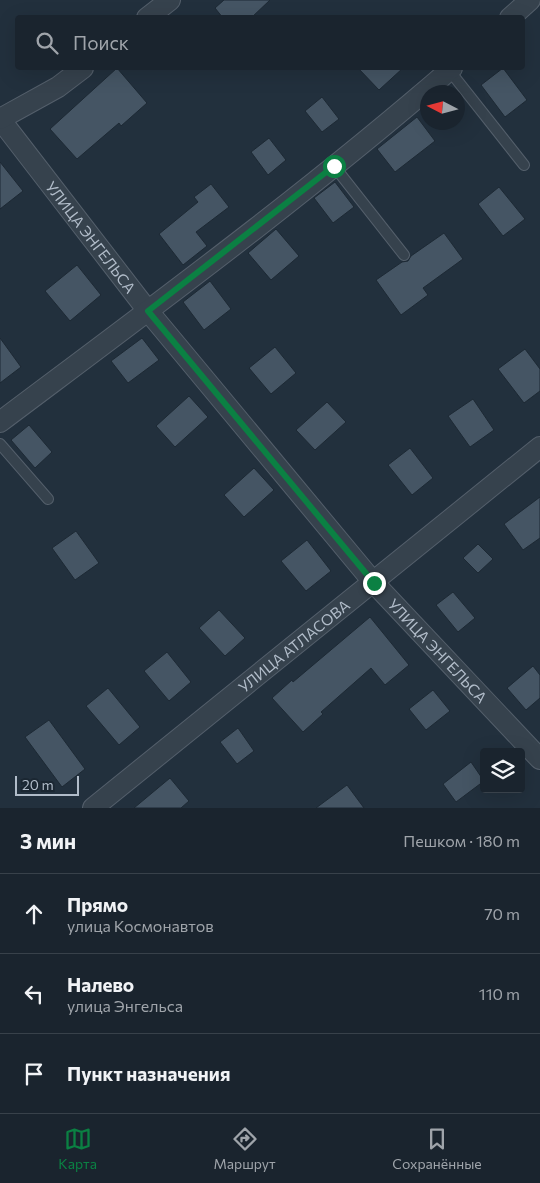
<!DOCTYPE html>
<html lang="ru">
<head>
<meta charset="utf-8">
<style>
  :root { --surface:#1a242e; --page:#232c36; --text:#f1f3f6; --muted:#9fa4aa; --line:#38414a; --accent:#0b8043 }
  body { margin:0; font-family:Commissioner,sans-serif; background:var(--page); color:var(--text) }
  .controls { position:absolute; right:15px; bottom:15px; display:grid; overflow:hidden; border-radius:5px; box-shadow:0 5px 20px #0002 }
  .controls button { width:45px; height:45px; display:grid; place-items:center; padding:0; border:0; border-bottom:1px solid var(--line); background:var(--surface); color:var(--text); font:25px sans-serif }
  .compass { position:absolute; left:420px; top:85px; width:45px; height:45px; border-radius:50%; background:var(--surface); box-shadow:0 5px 20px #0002; rotate:276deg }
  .scale { position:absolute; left:15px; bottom:12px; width:64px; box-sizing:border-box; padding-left:5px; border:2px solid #b1bcc9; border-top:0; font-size:14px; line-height:18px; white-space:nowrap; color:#b1bcc9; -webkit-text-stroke:4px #1b2732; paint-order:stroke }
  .stop { position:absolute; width:15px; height:15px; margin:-11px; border:4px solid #0b8043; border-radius:50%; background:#fff }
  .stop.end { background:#0b8043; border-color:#fff; box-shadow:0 1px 5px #0008 }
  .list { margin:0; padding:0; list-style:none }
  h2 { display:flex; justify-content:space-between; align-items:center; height:65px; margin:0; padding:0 20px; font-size:21px }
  h2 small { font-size:16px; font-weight:400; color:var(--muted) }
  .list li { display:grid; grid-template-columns:32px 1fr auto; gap:15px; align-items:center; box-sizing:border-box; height:80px; padding:0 20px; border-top:1px solid var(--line) }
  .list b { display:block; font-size:19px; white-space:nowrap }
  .list p { margin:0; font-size:16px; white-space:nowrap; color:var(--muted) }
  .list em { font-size:16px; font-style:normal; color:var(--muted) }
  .icon { flex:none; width:28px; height:28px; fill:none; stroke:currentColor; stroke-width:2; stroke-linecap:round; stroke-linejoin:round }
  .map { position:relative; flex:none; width:540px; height:808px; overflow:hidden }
  .search { position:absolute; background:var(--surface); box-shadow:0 5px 20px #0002; left:15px; right:15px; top:15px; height:55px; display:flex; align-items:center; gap:12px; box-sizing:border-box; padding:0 18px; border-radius:5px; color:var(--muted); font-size:19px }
  .sheet { height:305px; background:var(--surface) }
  nav { display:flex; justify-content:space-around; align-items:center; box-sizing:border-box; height:70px; border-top:1px solid var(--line); background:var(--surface); font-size:14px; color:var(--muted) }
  nav a { display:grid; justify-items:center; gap:2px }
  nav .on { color:var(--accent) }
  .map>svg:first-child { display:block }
  .building { fill:#455564; stroke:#1d2934 }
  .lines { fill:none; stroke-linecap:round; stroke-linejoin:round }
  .service-casing { stroke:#545f6b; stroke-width:12 }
  .minor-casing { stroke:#545f6b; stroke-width:22 }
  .service { stroke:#36424d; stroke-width:10 }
  .minor { stroke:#36424d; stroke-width:20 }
  .route { stroke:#0b8043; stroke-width:6 }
  .labels { text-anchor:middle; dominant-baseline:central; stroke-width:4; stroke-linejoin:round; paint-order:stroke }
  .street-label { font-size:15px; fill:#b1bcc9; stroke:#1b2732 }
</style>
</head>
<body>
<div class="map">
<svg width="540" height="808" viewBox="0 0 540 808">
  <rect width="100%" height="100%" fill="#22303d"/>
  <g class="building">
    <path d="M 224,0 L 270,0 L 251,18 L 223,18 L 215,8 Z"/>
    <path d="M 117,68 L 147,103 L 121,126 L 119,123 L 77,159 L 50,129 Z"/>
    <path d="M 358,68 L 403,68 L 379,90 Z"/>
    <path d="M 503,68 L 527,100 L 505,117 L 481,85 Z"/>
    <path d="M 322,97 L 339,119 L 322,132 L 305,111 Z"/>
    <path d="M 417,117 L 435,141 L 395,172 L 377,149 Z"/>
    <path d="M 269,138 L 286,160 L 268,175 L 251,152 Z"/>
    <path d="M 0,162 L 23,191 L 0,209 Z"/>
    <path d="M 335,182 L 354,207 L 333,223 L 314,198 Z"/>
    <path d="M 211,184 L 229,207 L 196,232 L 207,246 L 183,265 L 159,234 L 198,202 L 194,197 Z"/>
    <path d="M 499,187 L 525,219 L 503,236 L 478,204 Z"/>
    <path d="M 276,229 L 299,256 L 271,280 L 248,253 Z"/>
    <path d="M 444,233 L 463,259 L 423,288 L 428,295 L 401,315 L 376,280 L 402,262 L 408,261 L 411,256 Z"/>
    <path d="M 77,265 L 101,295 L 70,321 L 45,291 Z"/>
    <path d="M 210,281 L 231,309 L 204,330 L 183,302 Z"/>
    <path d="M 0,338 L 21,367 L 0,383 Z"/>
    <path d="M 142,338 L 159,360 L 128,383 L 111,361 Z"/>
    <path d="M 275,347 L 296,373 L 271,394 L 249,368 Z"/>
    <path d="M 525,349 L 540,369 L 540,391 L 524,403 L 498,369 Z"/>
    <path d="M 189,396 L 208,417 L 175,447 L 156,426 Z"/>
    <path d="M 473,399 L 494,430 L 470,447 L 448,416 Z"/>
    <path d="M 327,402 L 346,422 L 315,450 L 296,430 Z"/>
    <path d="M 29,425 L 52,452 L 35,468 L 11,440 Z"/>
    <path d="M 410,448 L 433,478 L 412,495 L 388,465 Z"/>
    <path d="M 254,468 L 274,490 L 244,517 L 224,495 Z"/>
    <path d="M 540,497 L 540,538 L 523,550 L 504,524 Z"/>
    <path d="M 76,531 L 99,563 L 75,580 L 52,548 Z"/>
    <path d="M 307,540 L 331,571 L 306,591 L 281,561 Z"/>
    <path d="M 478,544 L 493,559 L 478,573 L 463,558 Z"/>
    <path d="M 453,592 L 475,618 L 458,632 L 436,605 Z"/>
    <path d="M 219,610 L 245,638 L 225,656 L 199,628 Z"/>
    <path d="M 370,617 L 409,665 L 385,685 L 371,668 L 321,712 L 323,714 L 303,732 L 272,698 L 292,680 L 293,682 Z"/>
    <path d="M 167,652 L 191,682 L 169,701 L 144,671 Z"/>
    <path d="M 533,666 L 540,675 L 540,698 L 526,710 L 507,688 Z"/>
    <path d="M 108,688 L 140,727 L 119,745 L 86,706 Z"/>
    <path d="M 433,690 L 450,711 L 426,730 L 409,709 Z"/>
    <path d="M 49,720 L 85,769 L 62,787 L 25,737 Z"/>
    <path d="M 238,728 L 254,751 L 237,764 L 220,742 Z"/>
    <path d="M 471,762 L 484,781 L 456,802 L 443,784 Z"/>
    <path d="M 170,778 L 189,801 L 181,808 L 134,808 Z"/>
    <path d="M 347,785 L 364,808 L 316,808 Z"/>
  </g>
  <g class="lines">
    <g class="service-casing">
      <g id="service">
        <path d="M 449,70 L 524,165"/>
        <path d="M 334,166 L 404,255"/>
        <path d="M 0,444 L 48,499"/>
      </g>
    </g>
    <g class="minor-casing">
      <g id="minor">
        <path d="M 147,18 L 170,0"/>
        <path d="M 510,18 L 530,0"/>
        <path id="s1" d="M 0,119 L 148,311 L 374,583 L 540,759"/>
        <path d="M 0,119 L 58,87 L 83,68"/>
        <path d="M 0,422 C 153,307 308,193 452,68"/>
        <path id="s2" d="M 93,808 L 540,447"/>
      </g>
    </g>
    <use href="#service" class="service"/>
    <use href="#minor" class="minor"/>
  </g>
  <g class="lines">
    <path class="route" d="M 334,166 L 148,311 L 374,583"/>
  </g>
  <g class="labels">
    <g class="street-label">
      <text stroke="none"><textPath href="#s1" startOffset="149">УЛИЦА ЭНГЕЛЬСА</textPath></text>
      <text stroke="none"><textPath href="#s2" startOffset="258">УЛИЦА АТЛАСОВА</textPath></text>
      <text stroke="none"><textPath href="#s1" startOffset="689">УЛИЦА ЭНГЕЛЬСА</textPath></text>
    </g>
  </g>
</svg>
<div class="controls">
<button><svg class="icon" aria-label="layers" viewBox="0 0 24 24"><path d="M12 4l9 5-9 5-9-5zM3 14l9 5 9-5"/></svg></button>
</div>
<svg class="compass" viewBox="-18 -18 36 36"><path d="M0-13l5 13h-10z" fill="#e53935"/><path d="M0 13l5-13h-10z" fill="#9fa4aa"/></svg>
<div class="scale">20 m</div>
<div class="stop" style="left:334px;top:166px"></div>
<div class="stop end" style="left:374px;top:583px"></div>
<div class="search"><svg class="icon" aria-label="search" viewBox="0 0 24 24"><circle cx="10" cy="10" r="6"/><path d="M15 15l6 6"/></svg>Поиск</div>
</div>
<section class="sheet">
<h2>3 мин<small>Пешком · 180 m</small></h2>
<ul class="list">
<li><svg class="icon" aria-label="ahead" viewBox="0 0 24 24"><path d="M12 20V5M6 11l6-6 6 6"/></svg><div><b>Прямо</b><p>улица Космонавтов</p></div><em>70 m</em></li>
<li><svg class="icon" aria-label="left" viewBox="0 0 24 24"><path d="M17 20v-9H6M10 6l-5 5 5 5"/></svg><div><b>Налево</b><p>улица Энгельса</p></div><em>110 m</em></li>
<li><svg class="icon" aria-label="arrive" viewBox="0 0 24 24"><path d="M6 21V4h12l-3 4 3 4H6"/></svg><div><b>Пункт назначения</b></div></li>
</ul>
</section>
<nav>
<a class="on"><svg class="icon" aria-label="map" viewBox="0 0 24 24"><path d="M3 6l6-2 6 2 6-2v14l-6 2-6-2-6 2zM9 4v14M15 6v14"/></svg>Карта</a>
<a><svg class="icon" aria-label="directions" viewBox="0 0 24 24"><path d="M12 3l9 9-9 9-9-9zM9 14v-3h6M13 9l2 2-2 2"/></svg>Маршрут</a>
<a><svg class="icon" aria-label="saved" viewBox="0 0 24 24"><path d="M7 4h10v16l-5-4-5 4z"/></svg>Сохранённые</a>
</nav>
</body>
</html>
